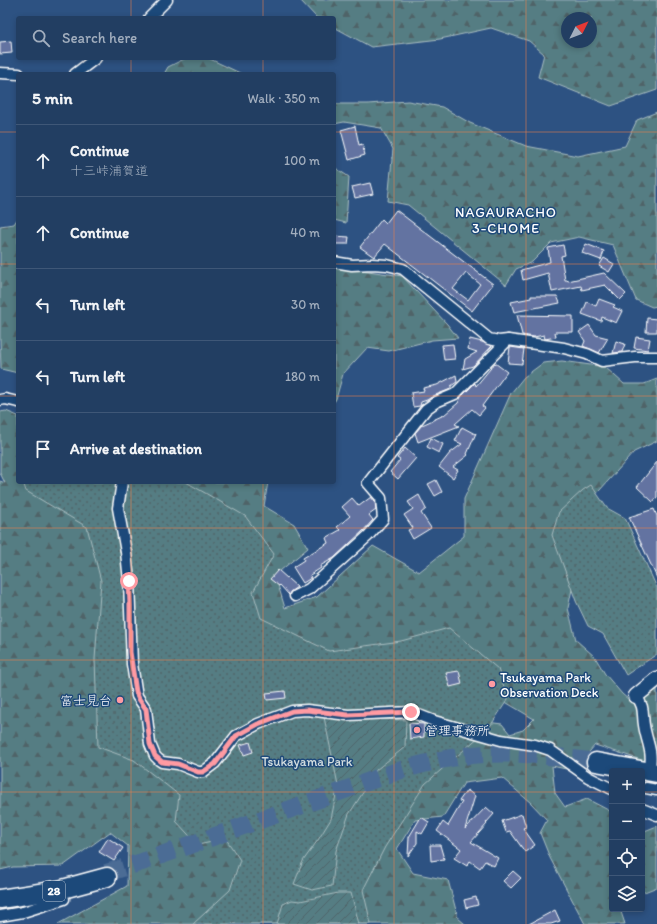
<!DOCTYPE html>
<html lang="en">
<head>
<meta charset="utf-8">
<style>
  :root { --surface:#223e62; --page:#2a4568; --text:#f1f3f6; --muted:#a2aebe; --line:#3f5777 }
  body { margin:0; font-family:Itim,"Klee One",sans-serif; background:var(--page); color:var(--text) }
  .controls { position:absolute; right:12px; bottom:12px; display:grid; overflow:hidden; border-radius:4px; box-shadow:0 2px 6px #0003 }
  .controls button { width:36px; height:36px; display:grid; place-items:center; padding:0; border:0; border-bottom:1px solid var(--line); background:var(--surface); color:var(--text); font:20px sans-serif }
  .compass { position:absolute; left:561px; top:12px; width:36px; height:36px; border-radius:50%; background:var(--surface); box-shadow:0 2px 6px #0003; rotate:48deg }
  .stop { position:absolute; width:12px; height:12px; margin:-9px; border:3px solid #ff9aa2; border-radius:50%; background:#fff }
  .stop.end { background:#ff9aa2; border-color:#fff; box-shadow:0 1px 4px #0008 }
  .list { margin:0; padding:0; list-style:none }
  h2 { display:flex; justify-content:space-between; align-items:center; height:52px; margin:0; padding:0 16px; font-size:17px }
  h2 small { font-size:13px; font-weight:400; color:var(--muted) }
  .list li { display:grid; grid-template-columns:26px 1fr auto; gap:12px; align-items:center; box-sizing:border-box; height:72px; padding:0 16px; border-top:1px solid var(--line) }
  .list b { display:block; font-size:15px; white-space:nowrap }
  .list p { margin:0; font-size:13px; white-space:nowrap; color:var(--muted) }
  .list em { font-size:13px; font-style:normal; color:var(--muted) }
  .icon { flex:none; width:22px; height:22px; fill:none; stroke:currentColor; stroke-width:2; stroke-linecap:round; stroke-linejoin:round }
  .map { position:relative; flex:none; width:657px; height:924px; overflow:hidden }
  .search { position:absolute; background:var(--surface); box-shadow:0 2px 6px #0003; left:16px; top:16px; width:320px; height:44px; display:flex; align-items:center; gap:10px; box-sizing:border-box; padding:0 14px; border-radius:4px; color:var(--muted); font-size:15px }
  .panel { position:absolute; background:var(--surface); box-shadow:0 2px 6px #0003; left:16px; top:72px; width:320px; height:412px; border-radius:4px }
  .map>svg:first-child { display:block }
  .forest { fill:url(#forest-firs); stroke:#aabec1; fill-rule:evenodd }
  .park { fill:url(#park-dots); stroke:#aabec1 }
  .garden { fill:url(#garden-furrows); stroke:#aabec1 }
  .building { fill:#6473a1; stroke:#fff; fill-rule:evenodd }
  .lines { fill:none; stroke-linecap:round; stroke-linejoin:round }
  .highway-tunnel { stroke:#4c6c95; stroke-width:18; stroke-dasharray:18 9; stroke-linecap:butt }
  .street-casing { stroke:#fff; stroke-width:13 }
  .secondary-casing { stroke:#fff; stroke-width:17 }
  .highway-casing { stroke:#fff; stroke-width:21 }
  .street { stroke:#1f4a7a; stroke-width:10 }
  .secondary { stroke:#1f4a7a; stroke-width:14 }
  .highway { stroke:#1f4a7a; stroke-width:18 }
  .route { stroke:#ff9aa2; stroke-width:5 }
  .grid { fill:none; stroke:#ee8249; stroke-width:1; stroke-opacity:0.55 }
  .poi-dot { fill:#ff9aa2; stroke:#1f4a7a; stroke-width:1.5 }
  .labels { text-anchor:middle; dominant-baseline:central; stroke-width:3; stroke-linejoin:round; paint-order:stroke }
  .shield { fill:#1f4a7a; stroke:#bcc9d7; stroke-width:1 }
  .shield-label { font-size:12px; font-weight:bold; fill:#fff }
  .poi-label { font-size:13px; fill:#fff; stroke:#1f4a7a; text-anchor:start }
  .park-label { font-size:13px; fill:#d4dee0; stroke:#1f4a7a }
  .neighbourhood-label { font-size:14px; letter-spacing:1px; fill:#fff; stroke:#1f4a7a }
</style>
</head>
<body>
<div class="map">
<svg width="657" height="924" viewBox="0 0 657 924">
  <defs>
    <pattern id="forest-firs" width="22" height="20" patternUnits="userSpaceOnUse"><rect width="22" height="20" fill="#557d83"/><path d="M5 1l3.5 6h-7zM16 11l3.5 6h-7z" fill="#506468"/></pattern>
    <pattern id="park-dots" width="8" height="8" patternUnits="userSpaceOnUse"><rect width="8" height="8" fill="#557d83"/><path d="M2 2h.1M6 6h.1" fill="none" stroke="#506468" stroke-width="1.8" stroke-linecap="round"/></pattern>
    <pattern id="garden-furrows" width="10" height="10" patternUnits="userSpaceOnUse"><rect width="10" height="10" fill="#557d83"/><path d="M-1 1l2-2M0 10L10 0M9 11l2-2" fill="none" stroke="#506468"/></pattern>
  </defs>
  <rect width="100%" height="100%" fill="#2d5282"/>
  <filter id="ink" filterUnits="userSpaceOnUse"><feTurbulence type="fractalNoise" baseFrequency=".025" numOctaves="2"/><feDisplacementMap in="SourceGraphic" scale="8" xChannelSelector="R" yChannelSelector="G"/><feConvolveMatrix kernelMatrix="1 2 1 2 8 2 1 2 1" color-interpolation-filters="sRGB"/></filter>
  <g filter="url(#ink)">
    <g class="forest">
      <path d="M 300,0 L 657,0 L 657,90 L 611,106 L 538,77 L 544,54 L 529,41 L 491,28 L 440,39 L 371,47 L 334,27 L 334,18 L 317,18 ZM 567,18 L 591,18 L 591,42 L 567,42 Z"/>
      <path d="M 186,58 L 208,58 L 242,74 L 164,74 L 168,67 Z"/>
      <path d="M 408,101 L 442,107 L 470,123 L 526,146 L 578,156 L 625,146 L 637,120 L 657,112 L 657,306 L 652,307 L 636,300 L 613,245 L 579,237 L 551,243 L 532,262 L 516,269 L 506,285 L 408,205 L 388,201 L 393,149 L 381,128 L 344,122 L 334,124 L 334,104 L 368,104 Z"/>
      <path d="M 334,167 L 349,177 L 346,223 L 334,220 Z"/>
      <path d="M 18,218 L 18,373 L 1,369 L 0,343 L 0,226 L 14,224 Z"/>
      <path d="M 334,266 L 402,276 L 447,324 L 458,338 L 432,340 L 389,351 L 367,348 L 343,374 L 336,399 L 334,402 Z"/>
      <path d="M 562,361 L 605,367 L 624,384 L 644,384 L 657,379 L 657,441 L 634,452 L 591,500 L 568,608 L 576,640 L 595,657 L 605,674 L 622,694 L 629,700 L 657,687 L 657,765 L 595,745 L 585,757 L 585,773 L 552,766 L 555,793 L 565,807 L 587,799 L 612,812 L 612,909 L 620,909 L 625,924 L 585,924 L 550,858 L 540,833 L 547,820 L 531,803 L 502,778 L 464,783 L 443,817 L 415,820 L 397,849 L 413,873 L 448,880 L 458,918 L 465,924 L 58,924 L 127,886 L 128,846 L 110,832 L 63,866 L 13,867 L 0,870 L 0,481 L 5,483 L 0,473 L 0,412 L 6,411 L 18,416 L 18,482 L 268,482 L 264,506 L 294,524 L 308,548 L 275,575 L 285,608 L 317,597 L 373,546 L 419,572 L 464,536 L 464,499 L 511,393 L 524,377 L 543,363 ZM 502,700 L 534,719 L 523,730 L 510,734 L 502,724 L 464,719 Z"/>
      <path d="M 657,826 L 657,887 L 642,893 L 642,832 Z"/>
    </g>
    <g class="park">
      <path d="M 23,482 L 186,482 L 245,516 L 274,554 L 253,592 L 261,618 L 329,651 L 401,641 L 449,628 L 498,669 L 508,699 L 489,728 L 425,784 L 385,847 L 363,890 L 371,924 L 193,924 L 230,890 L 240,860 L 226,839 L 198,845 L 176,821 L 179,795 L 134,760 L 98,747 L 95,659 L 101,581 L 87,527 L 26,491 Z"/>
      <path d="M 591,485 L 607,508 L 625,518 L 657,588 L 657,654 L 626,675 L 603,634 L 588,626 L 576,601 L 552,535 L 559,512 L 583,490 Z"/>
    </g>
    <g class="garden">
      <path d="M 324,717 L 406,720 L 405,747 L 376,770 L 366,788 L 349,814 L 336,851 L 332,886 L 312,890 L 294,884 L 303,861 L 318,840 L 331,819 L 338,785 Z"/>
      <path d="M 338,893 L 351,893 L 359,924 L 277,924 L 283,904 L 292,900 L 300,901 Z"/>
    </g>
    <g class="building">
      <path d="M 11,41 L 12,53 L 0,54 L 0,42 Z"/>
      <path d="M 355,126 L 359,145 L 362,144 L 365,155 L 349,160 L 341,130 Z"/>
      <path d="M 370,183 L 373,194 L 355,198 L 352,187 Z"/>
      <path d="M 396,210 L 493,284 L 472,311 L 385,244 L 374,257 L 360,247 L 382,219 L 386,223 ZM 466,273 L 480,284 L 468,300 L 453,289 Z"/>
      <path d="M 334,236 L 349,237 L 348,244 L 334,244 Z"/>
      <path d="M 586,244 L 604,251 L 601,260 L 582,253 Z"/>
      <path d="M 563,245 L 565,255 L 561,256 L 565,280 L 567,280 L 568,281 L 604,273 L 626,294 L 620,300 L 605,285 L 582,290 L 581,286 L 552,292 L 548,273 L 523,280 L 521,270 L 550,262 L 548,248 Z"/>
      <path d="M 604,258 L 614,264 L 609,272 L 599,266 Z"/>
      <path d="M 531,296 L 557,296 L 560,303 L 514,312 L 511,302 L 531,298 Z"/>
      <path d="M 599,299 L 615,305 L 613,307 L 622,311 L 616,323 L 602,317 L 601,321 L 582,314 L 587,302 L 596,306 Z"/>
      <path d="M 517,315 L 573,316 L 573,332 L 555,332 L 556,337 L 545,339 L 544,335 L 534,337 L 522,335 Z"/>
      <path d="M 647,318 L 657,319 L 657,332 L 646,332 Z"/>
      <path d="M 589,325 L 596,335 L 608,338 L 599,353 L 583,346 L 585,341 L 579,332 Z"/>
      <path d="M 636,337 L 650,339 L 648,350 L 634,348 Z"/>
      <path d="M 470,339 L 482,342 L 492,346 L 473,366 L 463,369 L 465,359 L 477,352 L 468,349 Z"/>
      <path d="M 616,341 L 625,344 L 622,352 L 613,353 Z"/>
      <path d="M 453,344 L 455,359 L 444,360 L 442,345 Z"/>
      <path d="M 510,347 L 524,349 L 522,364 L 508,363 Z"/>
      <path d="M 495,363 L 507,372 L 482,406 L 485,408 L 479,415 L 472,409 L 455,424 L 459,426 L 418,442 L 415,433 L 422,425 L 444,415 L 458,403 L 461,397 L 475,383 L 476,386 Z"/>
      <path d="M 456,375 L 457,382 L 451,386 L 451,389 L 433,396 L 427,400 L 421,402 L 420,406 L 413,407 L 411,393 L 424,391 L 423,388 L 437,385 Z"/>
      <path d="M 462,427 L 475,434 L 476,433 L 467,454 L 468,455 L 453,467 L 458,470 L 453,478 L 439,467 L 450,453 L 462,444 L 455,441 Z"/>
      <path d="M 431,438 L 443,444 L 439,453 L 427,447 Z"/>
      <path d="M 405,448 L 416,458 L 398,479 L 390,472 L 400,460 L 397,458 Z"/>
      <path d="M 657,462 L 657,497 L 653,502 L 637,487 Z"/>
      <path d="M 436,480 L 442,492 L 435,496 L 428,484 Z"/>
      <path d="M 419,495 L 426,509 L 421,513 L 431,528 L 413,539 L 408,530 L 413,528 L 404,515 L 413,509 L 408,502 Z"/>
      <path d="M 371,497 L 375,502 L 376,510 L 369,515 L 373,520 L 363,531 L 334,558 L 320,566 L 321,568 L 310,575 L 311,578 L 303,583 L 293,567 L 304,560 L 303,558 L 328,543 L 326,538 L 340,530 L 337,527 L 350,516 L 342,507 L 352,498 L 359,506 Z"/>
      <path d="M 654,509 L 657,516 L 657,578 L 629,517 Z"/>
      <path d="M 278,570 L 297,587 L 290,592 L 289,595 L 280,585 L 279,586 L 270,579 Z"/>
      <path d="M 459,671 L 462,684 L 450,687 L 446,673 Z"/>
      <path d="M 285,691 L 286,698 L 267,700 L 266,693 Z"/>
      <path d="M 409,723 L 424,724 L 424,737 L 410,739 Z"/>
      <path d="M 250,742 L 253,752 L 244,755 L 240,745 Z"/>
      <path d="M 467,790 L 475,796 L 465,829 L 486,807 L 494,814 L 486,823 L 487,824 L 471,842 L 498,858 L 494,866 L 485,861 L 480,868 L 470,861 L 467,866 L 454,858 L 461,849 L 437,831 L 443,822 L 448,826 L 462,802 L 459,801 Z"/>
      <path d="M 522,814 L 526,827 L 523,828 L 535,845 L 525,852 L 510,831 L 506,832 L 502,821 Z"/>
      <path d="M 421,817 L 429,822 L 422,834 L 417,831 L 417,843 L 408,856 L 409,837 Z"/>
      <path d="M 108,838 L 123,848 L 114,861 L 99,852 Z"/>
      <path d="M 430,845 L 440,845 L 444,859 L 431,861 Z"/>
      <path d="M 513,871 L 521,878 L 511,888 L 503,881 Z"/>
      <path d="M 476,897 L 478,905 L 466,908 L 464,900 Z"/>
      <path d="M 555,910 L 560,921 L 551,924 L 529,924 Z"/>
    </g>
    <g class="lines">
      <path class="highway-tunnel" d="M 106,873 L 142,862 L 395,772 C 418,765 441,759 464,756 C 508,750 553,756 596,762"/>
      <g class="street-casing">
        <g id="street">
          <path d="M 149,18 L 167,0"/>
          <path d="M 0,73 L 19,74"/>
          <path d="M 75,74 L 96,58"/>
          <path d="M 334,262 L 352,265 L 372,264 L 387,265 L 403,269 L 489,339 L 499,341 L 508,340 L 564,348 L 587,354 L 602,361 L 635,357 L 657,357"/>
          <path d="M 0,400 L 5,399 L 18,402"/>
          <path d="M 122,482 L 118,508 L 126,552 L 129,581 L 132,664 L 137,696 L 146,709 L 150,744 L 155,756 L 159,760 L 162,762 L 178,764 L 198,772 L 203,772 L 215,763 L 236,736 L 258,724 L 292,711 L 307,710 L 348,715 L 411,712 L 434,721 L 487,736 L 501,740 L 535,745 L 550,750 L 588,777 L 612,789"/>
          <path d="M 295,596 L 309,589 L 368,536 L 383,519 L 381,498 L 368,483 L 426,409 L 436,402 L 455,394 L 508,340"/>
          <path d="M 636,696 C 645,707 642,713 644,725 C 646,740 653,751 650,766"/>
          <path d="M 646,788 L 657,790"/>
          <path d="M 642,809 L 657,815"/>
          <path d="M 0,916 L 23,912 L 64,899"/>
        </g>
      </g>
      <g class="secondary-casing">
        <path id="secondary" d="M 636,696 L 657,679"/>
      </g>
      <g class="highway-casing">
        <g id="highway">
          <path d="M 596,762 L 657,773"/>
          <path d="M 0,899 L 59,890 L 107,877"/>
        </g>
      </g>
      <use href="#street" class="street"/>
      <use href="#secondary" class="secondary"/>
      <use href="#highway" class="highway"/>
    </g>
  </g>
  <g class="lines" filter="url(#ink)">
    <path class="route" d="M 129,581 L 130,605 L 130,652 L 136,692 L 139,699 L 146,709 L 150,744 L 155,756 L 162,762 L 178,764 L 198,772 L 203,772 L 215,764 L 236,736 L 258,724 L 292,711 L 307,710 L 348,715 L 411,712"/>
  </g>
  <path class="grid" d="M 131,0 L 131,18M 263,0 L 263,18M 394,0 L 394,924M 526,0 L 526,924M 131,58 L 131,74M 263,58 L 263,74M 0,132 L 18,132M 334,132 L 657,132M 0,264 L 18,264M 334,264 L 657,264M 0,396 L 18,396M 334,396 L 657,396M 131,482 L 131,924M 263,482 L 263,924M 0,528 L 657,528M 0,660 L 657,660M 0,792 L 612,792M 642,792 L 657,792"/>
  <g class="poi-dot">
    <circle cx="492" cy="684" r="4"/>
    <circle cx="120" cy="700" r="4"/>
    <circle cx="417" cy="730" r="4"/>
  </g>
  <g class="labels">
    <rect class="shield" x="43" y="881" width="22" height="20" rx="3"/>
    <g class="shield-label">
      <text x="54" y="891">28</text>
    </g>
    <g class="poi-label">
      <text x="500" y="677">Tsukayama Park<tspan x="500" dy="15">Observation Deck</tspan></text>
      <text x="112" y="700" text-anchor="end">富士見台</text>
      <text x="425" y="730">管理事務所</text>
    </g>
    <g class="park-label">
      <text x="307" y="761">Tsukayama Park</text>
    </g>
    <g class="neighbourhood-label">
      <text x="506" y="212">NAGAURACHO<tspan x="506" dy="16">3-CHOME</tspan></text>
    </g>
  </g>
</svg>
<div class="controls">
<button>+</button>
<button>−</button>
<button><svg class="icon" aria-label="locate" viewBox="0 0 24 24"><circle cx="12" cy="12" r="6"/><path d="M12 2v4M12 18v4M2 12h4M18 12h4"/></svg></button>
<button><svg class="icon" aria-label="layers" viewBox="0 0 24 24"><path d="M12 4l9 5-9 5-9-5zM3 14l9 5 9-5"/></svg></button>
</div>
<svg class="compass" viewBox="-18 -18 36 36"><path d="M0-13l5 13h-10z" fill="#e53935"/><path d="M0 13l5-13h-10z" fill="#a2aebe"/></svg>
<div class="stop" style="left:129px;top:581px"></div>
<div class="stop end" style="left:411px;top:712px"></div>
<div class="search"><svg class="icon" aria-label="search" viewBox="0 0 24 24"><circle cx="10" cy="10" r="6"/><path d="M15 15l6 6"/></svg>Search here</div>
<section class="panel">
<h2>5 min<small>Walk · 350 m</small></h2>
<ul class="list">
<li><svg class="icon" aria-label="ahead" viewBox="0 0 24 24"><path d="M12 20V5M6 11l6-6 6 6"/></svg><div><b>Continue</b><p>十三峠浦賀道</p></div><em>100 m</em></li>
<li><svg class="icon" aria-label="ahead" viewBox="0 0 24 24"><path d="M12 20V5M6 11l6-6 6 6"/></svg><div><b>Continue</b></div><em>40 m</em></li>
<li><svg class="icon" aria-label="left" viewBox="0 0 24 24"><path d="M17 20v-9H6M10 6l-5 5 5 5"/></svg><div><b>Turn left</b></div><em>30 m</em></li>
<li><svg class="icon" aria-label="left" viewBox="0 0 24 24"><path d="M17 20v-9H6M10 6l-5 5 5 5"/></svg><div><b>Turn left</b></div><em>180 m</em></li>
<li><svg class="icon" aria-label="arrive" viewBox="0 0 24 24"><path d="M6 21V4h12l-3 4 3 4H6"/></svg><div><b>Arrive at destination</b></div></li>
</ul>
</section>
</div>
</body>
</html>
